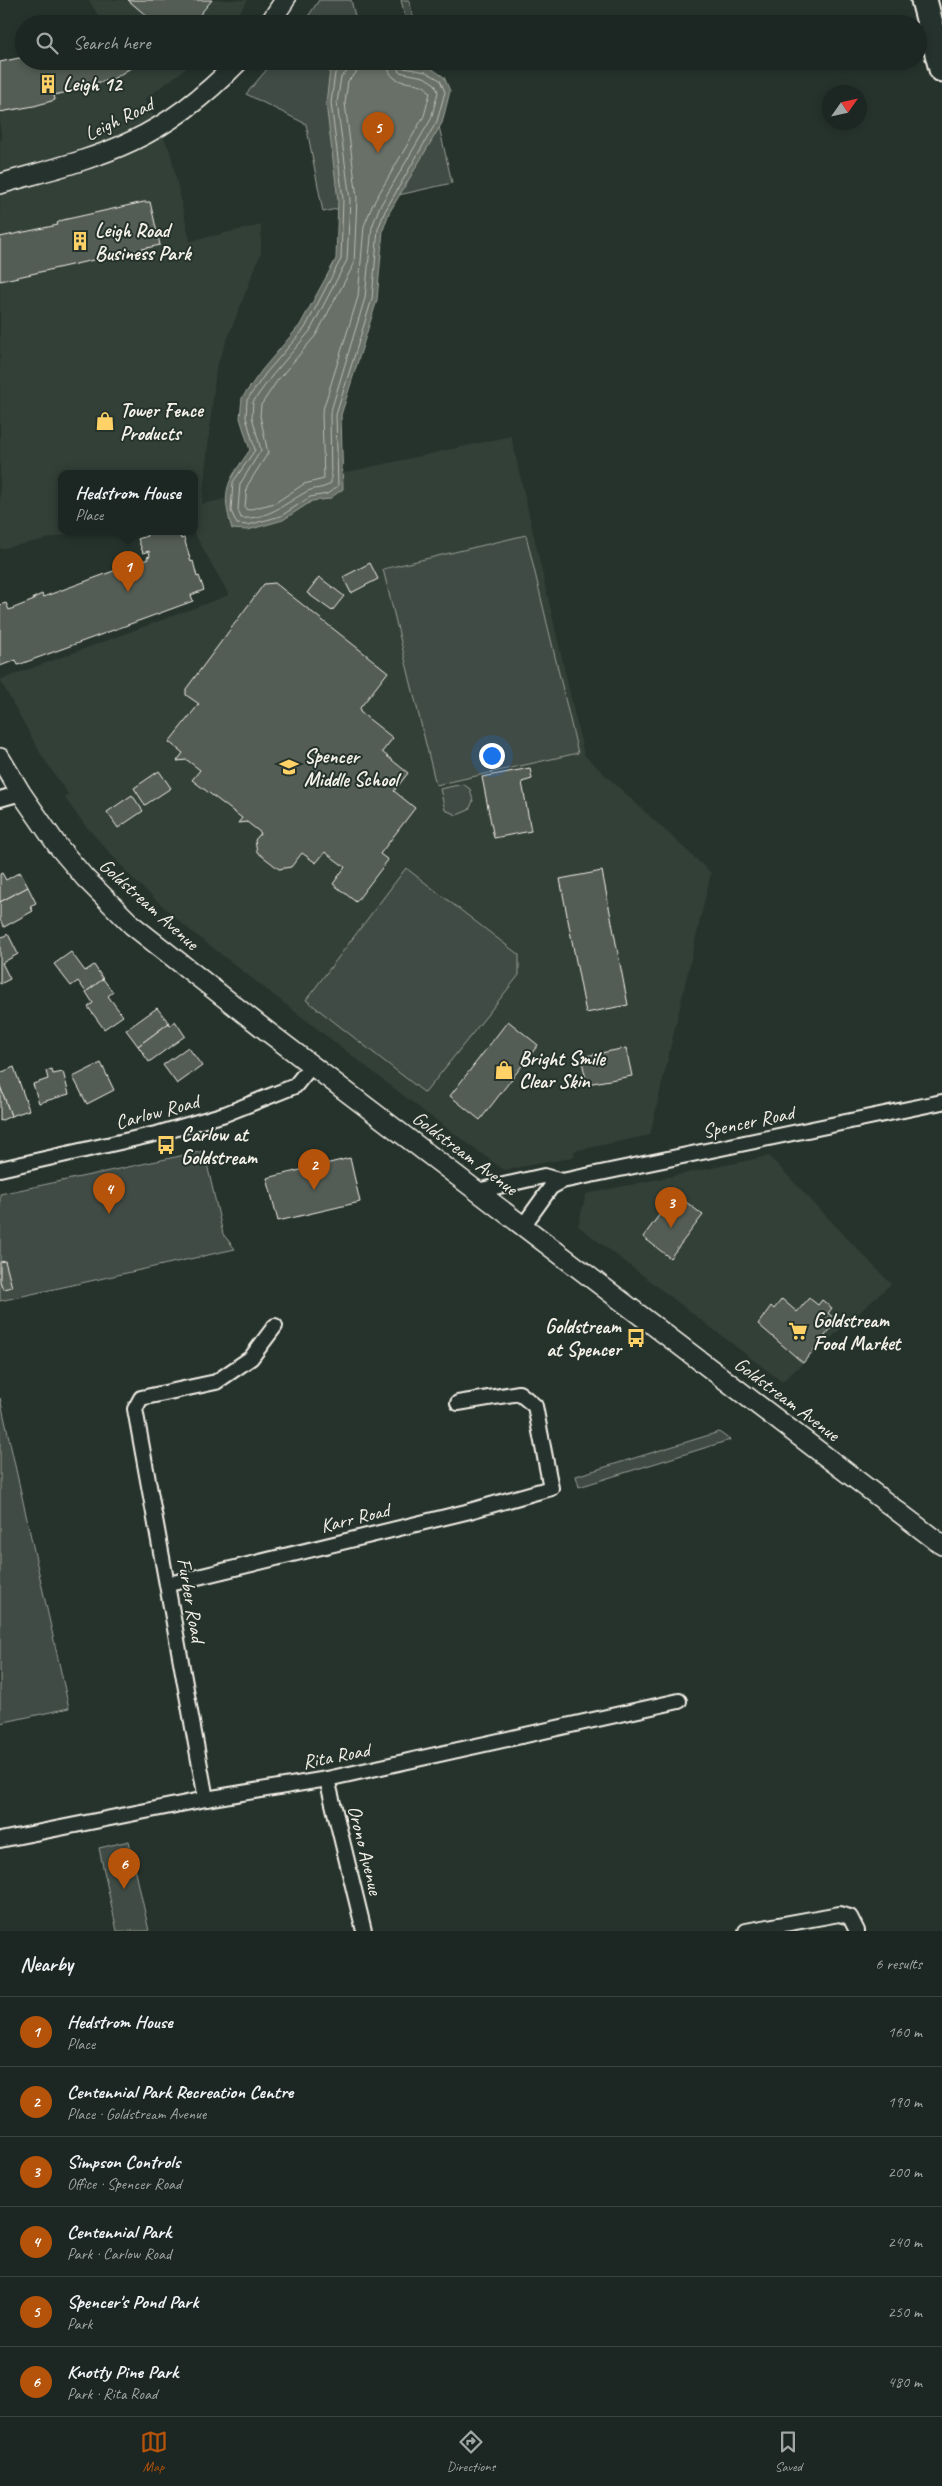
<!DOCTYPE html>
<html lang="en">
<head>
<meta charset="utf-8">
<style>
  :root { --surface:#1c2622; --page:#29322f; --text:#f1f3f6; --muted:#a0a5a5; --line:#3a4340; --accent:#b45309 }
  body { margin:0; font-family:Caveat,sans-serif; background:var(--page); color:var(--text) }
  .compass { position:absolute; left:822px; top:85px; width:45px; height:45px; border-radius:50%; background:var(--surface); box-shadow:0 2px 8px #0003; rotate:56deg }
  .you { position:absolute; left:491px; top:755px; width:18px; height:18px; margin:-12px; border:4px solid #fff; border-radius:50%; background:#1a73e8; box-shadow:0 0 0 8px #1a73e833 }
  .badge { display:grid; place-items:center; width:32px; height:32px; border-radius:50%; background:var(--accent); color:#fff; font-size:16px; font-weight:700 }
  .pin { position:absolute; translate:-50% -41px; filter:drop-shadow(0 1px 2px #0008) }
  .pin::after { content:''; position:absolute; top:26px; width:18px; height:15px; background:inherit; clip-path:polygon(0 0,100% 0,50% 100%) }
  .popup { position:absolute; left:58px; top:470px; width:140px; height:65px; box-sizing:border-box; display:grid; place-content:center; border-radius:10px; background:var(--surface); filter:drop-shadow(0 1px 4px #0005); font-size:16px; white-space:nowrap; color:var(--muted) }
  .popup b { font-size:19px; color:var(--text) }
  .popup::after { content:''; position:absolute; left:50%; top:100%; margin-left:-10px; border:10px solid transparent; border-top-color:var(--surface) }
  .list { margin:0; padding:0; list-style:none }
  h2 { display:flex; justify-content:space-between; align-items:center; height:65px; margin:0; padding:0 20px; font-size:21px }
  h2 small { font-size:16px; font-weight:400; color:var(--muted) }
  .list li { display:grid; grid-template-columns:32px 1fr auto; gap:15px; align-items:center; box-sizing:border-box; height:70px; padding:0 20px; border-top:1px solid var(--line) }
  .list b { display:block; font-size:19px; white-space:nowrap }
  .list p { margin:0; font-size:16px; white-space:nowrap; color:var(--muted) }
  .list em { font-size:16px; font-style:normal; color:var(--muted) }
  .icon { flex:none; width:28px; height:28px; fill:none; stroke:currentColor; stroke-width:2; stroke-linecap:round; stroke-linejoin:round }
  .map { position:relative; flex:none; width:942px; height:1931px; overflow:hidden }
  .search { position:absolute; background:var(--surface); box-shadow:0 2px 8px #0003; left:15px; right:15px; top:15px; height:55px; display:flex; align-items:center; gap:12px; box-sizing:border-box; padding:0 18px; border-radius:28px; color:var(--muted); font-size:19px }
  .sheet { height:485px; background:var(--surface) }
  nav { display:flex; justify-content:space-around; align-items:center; box-sizing:border-box; height:70px; border-top:1px solid var(--line); background:var(--surface); font-size:14px; color:var(--muted) }
  nav a { display:grid; justify-items:center; gap:2px }
  nav .on { color:var(--accent) }
  .map>svg:first-child { display:block }
  .built { fill:#333f39 }
  .green { fill:#414b45; stroke:#9a9e96 }
  .water { fill:#676f68; stroke:#9fa39b }
  .lines { fill:none; stroke-linecap:round; stroke-linejoin:round }
  .shore { stroke:#bcbdb5; stroke-width:1 }
  .building { fill:#525c55; stroke:#f4f1e8 }
  .street-casing { stroke:#f4f1e8; stroke-width:18 }
  .secondary-casing { stroke:#f4f1e8; stroke-width:22 }
  .highway-casing { stroke:#f4f1e8; stroke-width:29 }
  .street { stroke:#26332d; stroke-width:14 }
  .secondary { stroke:#26332d; stroke-width:19 }
  .highway { stroke:#26332d; stroke-width:25 }
  .labels { text-anchor:middle; dominant-baseline:central; stroke-width:4; stroke-linejoin:round; paint-order:stroke }
  .poi-label { font-size:20px; font-weight:bold; fill:#f4f1e8; stroke:#26332d; text-anchor:start }
  .street-label { font-size:20px; fill:#f4f1e8; stroke:#26332d }
</style>
</head>
<body>
<div class="map">
<svg width="942" height="1931" viewBox="0 0 942 1931">
  <rect width="100%" height="100%" fill="#26332d"/>
  <filter id="ink" filterUnits="userSpaceOnUse"><feTurbulence type="fractalNoise" baseFrequency=".02" numOctaves="2"/><feDisplacementMap in="SourceGraphic" scale="10" xChannelSelector="R" yChannelSelector="G"/><feConvolveMatrix kernelMatrix="1 2 1 2 8 2 1 2 1" color-interpolation-filters="sRGB"/></filter>
  <g filter="url(#ink)">
    <g class="built">
      <path d="M 89,0 L 248,0 L 231,24 L 103,24 Z"/>
      <path d="M 24,56 L 24,61 L 196,61 L 145,99 L 170,151 L 190,241 L 261,225 L 261,253 L 216,368 L 202,504 L 511,436 L 584,755 L 711,873 L 650,1135 L 574,1151 L 575,1157 L 504,1170 L 426,1113 L 187,928 L 134,880 L 84,824 L 64,797 L 68,794 L 42,756 L 0,680 L 229,595 L 193,531 L 194,473 L 62,473 L 62,531 L 83,531 L 0,549 L 0,140 L 2,139 L 0,128 L 0,62 Z"/>
      <path d="M 769,1156 L 891,1284 L 782,1382 L 578,1226 L 586,1194 Z"/>
    </g>
    <g class="green">
      <path d="M 319,0 L 351,0 L 357,24 L 303,24 Z"/>
      <path d="M 401,0 L 409,0 L 415,24 L 407,24 Z"/>
      <path d="M 274,61 L 424,61 L 452,183 L 323,212 L 306,124 L 246,94 Z"/>
      <path d="M 526,535 L 578,753 L 436,785 L 383,569 Z"/>
      <path d="M 463,784 L 470,789 L 473,801 L 469,810 L 457,815 L 445,810 L 440,789 Z"/>
      <path d="M 406,868 L 519,955 L 519,975 L 425,1093 L 306,1000 Z"/>
      <path d="M 204,1151 L 223,1234 L 235,1249 L 0,1301 L 0,1194 Z"/>
      <path d="M 0,1398 L 69,1708 L 0,1723 Z"/>
      <path d="M 719,1432 L 730,1440 L 579,1487 L 576,1476 Z"/>
      <path d="M 129,1841 L 149,1931 L 117,1931 L 99,1848 Z"/>
    </g>
    <path class="water" d="M 343,61 L 394,62 L 428,66 L 444,77 L 450,91 L 442,123 L 389,213 L 383,230 L 377,300 L 341,415 L 343,489 L 329,499 L 312,501 L 283,520 L 248,530 L 232,529 C 220,489 228,481 250,450 L 240,418 L 242,398 L 262,370 L 300,325 L 336,259 L 338,200 L 326,103 L 330,70 Z"/>
    <g class="lines">
      <g class="shore">
        <path d="M 345,61 L 344,67 L 335,73 L 331,103 L 343,199 L 341,259 L 305,328 L 266,373 L 247,400 L 246,417 L 255,450 L 233,482 L 231,511 L 237,524 L 248,525 L 281,516 L 310,497 L 327,494 L 338,486 L 336,415 L 372,299 L 378,229 L 385,211 L 437,121 L 445,92 L 440,80 L 426,72 L 404,68 L 401,61"/>
        <path d="M 351,61 L 349,70 L 341,77 L 337,103 L 350,200 L 347,260 L 310,331 L 271,377 L 253,402 L 252,417 L 261,450 L 240,484 L 238,510 L 241,518 C 267,520 286,503 306,492 C 315,487 323,490 331,483 L 330,414 L 365,298 L 372,227 L 379,208 L 431,119 L 438,92 L 435,84 L 424,77 L 399,72 L 395,61"/>
        <path d="M 359,61 L 356,73 L 348,81 L 345,103 L 357,198 L 354,264 L 316,335 L 277,381 L 261,405 L 260,416 L 268,453 L 247,486 L 245,508 L 247,510 L 275,503 L 304,484 L 324,479 L 322,413 L 358,297 L 364,226 L 373,204 L 424,116 L 430,93 C 422,74 389,94 387,61"/>
      </g>
    </g>
    <g class="building">
      <path d="M 128,0 L 212,0 L 192,24 L 156,24 Z"/>
      <path d="M 142,17 L 151,24 L 132,24 Z"/>
      <path d="M 24,57 L 24,61 L 142,61 L 113,79 L 95,83 L 96,86 L 54,95 L 55,100 L 34,106 L 0,112 L 0,62 Z"/>
      <path d="M 144,202 L 150,202 L 160,245 L 0,281 L 0,237 L 58,225 L 57,223 L 63,220 Z"/>
      <path d="M 152,531 L 182,531 L 179,533 L 181,539 L 184,538 L 191,562 L 193,561 L 197,577 L 199,576 L 204,590 L 191,595 L 193,601 L 18,665 L 16,660 L 0,666 L 0,605 L 6,603 L 9,610 L 34,600 L 33,598 L 42,594 L 43,597 L 119,569 L 118,567 L 134,562 L 135,564 L 148,559 L 147,557 L 150,556 L 149,551 L 143,553 L 138,539 L 147,536 L 146,533 Z"/>
      <path d="M 370,563 L 378,579 L 351,593 L 343,577 Z"/>
      <path d="M 319,577 L 344,596 L 332,611 L 307,593 Z"/>
      <path d="M 275,583 L 388,672 L 360,708 L 360,712 L 393,738 L 382,752 L 408,773 L 394,791 L 415,808 L 380,854 L 388,860 L 356,902 L 333,884 L 345,867 L 325,852 L 316,863 L 302,853 L 291,867 L 279,869 L 257,852 L 255,840 L 261,833 L 247,822 L 238,823 L 242,818 L 192,780 L 200,770 L 187,760 L 177,761 L 183,753 L 169,742 L 199,704 L 186,695 L 186,689 L 264,584 Z"/>
      <path d="M 530,768 L 532,779 L 522,782 L 531,831 L 494,838 L 482,777 Z"/>
      <path d="M 159,771 L 171,788 L 145,805 L 134,788 Z"/>
      <path d="M 132,795 L 143,811 L 118,828 L 107,812 Z"/>
      <path d="M 602,871 L 628,1005 L 586,1013 L 560,879 Z"/>
      <path d="M 20,872 L 28,887 L 0,902 L 0,874 L 2,873 L 6,880 Z"/>
      <path d="M 28,887 L 36,903 L 30,906 L 33,911 L 4,927 L 0,920 L 0,902 Z"/>
      <path d="M 8,934 L 18,954 L 2,963 L 10,979 L 0,984 L 0,938 Z"/>
      <path d="M 71,952 L 85,971 L 94,965 L 103,979 L 86,992 L 78,981 L 71,986 L 54,964 Z"/>
      <path d="M 103,979 L 113,992 L 108,996 L 123,1016 L 104,1029 L 88,1007 L 93,1003 L 86,992 Z"/>
      <path d="M 157,1008 L 169,1023 L 138,1046 L 126,1030 Z"/>
      <path d="M 175,1021 L 185,1036 L 149,1062 L 138,1046 L 169,1023 L 170,1025 Z"/>
      <path d="M 508,1021 L 538,1045 L 480,1120 L 450,1096 Z"/>
      <path d="M 188,1047 L 202,1066 L 177,1084 L 163,1065 Z"/>
      <path d="M 626,1048 L 632,1076 L 587,1084 L 581,1057 Z"/>
      <path d="M 101,1063 L 114,1090 L 87,1104 L 73,1077 Z"/>
      <path d="M 14,1067 L 29,1110 L 11,1116 L 0,1086 L 0,1073 Z"/>
      <path d="M 52,1069 L 53,1074 L 63,1072 L 69,1094 L 39,1103 L 33,1084 L 48,1079 L 46,1071 Z"/>
      <path d="M 0,1086 L 11,1116 L 0,1121 Z"/>
      <path d="M 350,1158 L 360,1202 L 278,1221 L 267,1178 Z"/>
      <path d="M 682,1199 L 703,1215 L 670,1258 L 643,1237 L 660,1214 L 667,1219 Z"/>
      <path d="M 5,1261 L 12,1287 L 3,1289 L 0,1281 L 0,1262 Z"/>
      <path d="M 809,1298 L 818,1305 L 822,1300 L 832,1308 L 828,1313 L 837,1321 L 803,1363 L 758,1324 L 771,1306 L 774,1309 L 782,1299 L 797,1312 Z"/>
    </g>
    <g class="lines">
      <g class="street-casing">
        <g id="street">
          <path d="M 0,799 L 21,793"/>
          <path d="M 0,1169 L 160,1133 L 225,1114 L 295,1086 L 312,1065"/>
          <path d="M 477,1191 L 544,1176 L 562,1181"/>
          <path d="M 523,1226 L 551,1187 L 562,1181 L 942,1102"/>
          <path d="M 169,1584 L 466,1512 L 551,1488 L 535,1406 L 519,1393 L 458,1403"/>
          <path d="M 327,1779 L 364,1931"/>
          <path d="M 206,1799 L 135,1409 L 141,1398 L 216,1382 L 251,1358 L 275,1326"/>
          <path d="M 0,1840 L 206,1799 L 327,1779 L 679,1701"/>
          <path d="M 746,1931 L 839,1914 L 850,1917 L 857,1931"/>
        </g>
      </g>
      <g class="secondary-casing">
        <g id="secondary">
          <path d="M 269,24 L 285,0"/>
          <path d="M 0,184 C 44,171 90,161 132,141 C 173,122 208,93 239,61"/>
          <path d="M 0,758 L 21,793 L 57,845 L 85,878 L 132,925 L 268,1032 L 942,1545"/>
        </g>
      </g>
      <g class="highway-casing">
        <path id="highway" d="M 924,0 L 942,69"/>
      </g>
      <use href="#street" class="street"/>
      <use href="#secondary" class="secondary"/>
      <use href="#highway" class="highway"/>
    </g>
  </g>
  <defs>
    <g id="building-bare" transform="scale(1.5)"><path d="M-4-6H4V6H1V3H-1V6H-4ZM-2.5-4.3h1.7v1.8h-1.7ZM.8-4.3h1.7v1.8H.8ZM-2.5-1h1.7V.8h-1.7ZM.8-1h1.7V.8H.8Z" fill="#ffd166" stroke="#26332d" stroke-width="2.5" paint-order="stroke"/></g>
    <g id="shop-bare" transform="scale(1.5)"><path d="M-5-2.5h2.3a2.7 3.5 0 0 1 5.4 0H5L5.5 6h-11ZM-1.5-2.5h3a1.5 2.3 0 0 0-3 0Z" fill="#ffd166" stroke="#26332d" stroke-width="2.5" paint-order="stroke"/></g>
    <g id="school-bare" transform="scale(1.5)"><path d="M0-5L7-2L0 1L-7-2ZM-4 1L0 2.5L4 1V4Q0 6-4 4Z" fill="#ffd166" stroke="#26332d" stroke-width="2.5" paint-order="stroke"/></g>
    <g id="bus-bare" transform="scale(1.5)"><path d="M-5-6H5V4H4V6H2V4H-2V6H-4V4H-5ZM-3.5-4V0h7V-4ZM-3.5 1.2v1.5H-2V1.2ZM2 1.2v1.5H3.5V1.2Z" fill="#ffd166" stroke="#26332d" stroke-width="2.5" paint-order="stroke"/></g>
    <g id="supermarket-bare" transform="scale(1.5)"><path d="M-6-5.5h2.5l.6 2H6L4.5 2H-2.5L-4.4-4H-6ZM-1.5 3.2a1.3 1.3 0 1 0 .1 0ZM3 3.2a1.3 1.3 0 1 0 .1 0Z" fill="#ffd166" stroke="#26332d" stroke-width="2.5" paint-order="stroke"/></g>
  </defs>
  <g fill-rule="evenodd">
    <use href="#building-bare" x="48" y="84"/>
    <use href="#building-bare" x="80" y="241"/>
    <use href="#shop-bare" x="105" y="421"/>
    <use href="#school-bare" x="289" y="767"/>
    <use href="#shop-bare" x="504" y="1070"/>
    <use href="#bus-bare" x="166" y="1145"/>
    <use href="#supermarket-bare" x="798" y="1331"/>
    <use href="#bus-bare" x="636" y="1338"/>
  </g>
  <g class="labels">
    <g class="poi-label">
      <text x="63" y="84">Leigh 12</text>
      <text x="95" y="230">Leigh Road<tspan x="95" dy="23">Business Park</tspan></text>
      <text x="120" y="410">Tower Fence<tspan x="120" dy="23">Products</tspan></text>
      <text x="304" y="756">Spencer<tspan x="304" dy="23">Middle School</tspan></text>
      <text x="519" y="1058">Bright Smile<tspan x="519" dy="23">Clear Skin</tspan></text>
      <text x="181" y="1134">Carlow at<tspan x="181" dy="23">Goldstream</tspan></text>
      <text x="813" y="1320">Goldstream<tspan x="813" dy="23">Food Market</tspan></text>
      <text x="621" y="1326" text-anchor="end">Goldstream<tspan x="621" dy="23">at Spencer</tspan></text>
    </g>
    <g class="street-label">
      <text transform="translate(119 119) rotate(-26)">Leigh Road</text>
      <text transform="translate(149 904) rotate(42)">Goldstream Avenue</text>
      <text transform="translate(157 1112) rotate(-15)">Carlow Road</text>
      <text transform="translate(748 1122) rotate(-12)">Spencer Road</text>
      <text transform="translate(465 1153) rotate(37)">Goldstream Avenue</text>
      <text transform="translate(787 1399) rotate(37)">Goldstream Avenue</text>
      <text transform="translate(355 1518) rotate(-14)">Karr Road</text>
      <text transform="translate(191 1600) rotate(80)">Furber Road</text>
      <text transform="translate(336 1756) rotate(-11)">Rita Road</text>
      <text transform="translate(365 1850) rotate(76)">Orono Avenue</text>
    </g>
  </g>
</svg>
<svg class="compass" viewBox="-18 -18 36 36"><path d="M0-13l5 13h-10z" fill="#e53935"/><path d="M0 13l5-13h-10z" fill="#a0a5a5"/></svg>
<div class="you"></div>
<div class="pin badge" style="left:128px;top:592px">1</div>
<div class="popup"><b>Hedstrom House</b>Place</div>
<div class="pin badge" style="left:314px;top:1190px">2</div>
<div class="pin badge" style="left:671px;top:1228px">3</div>
<div class="pin badge" style="left:109px;top:1214px">4</div>
<div class="pin badge" style="left:378px;top:153px">5</div>
<div class="pin badge" style="left:124px;top:1889px">6</div>
<div class="search"><svg class="icon" aria-label="search" viewBox="0 0 24 24"><circle cx="10" cy="10" r="6"/><path d="M15 15l6 6"/></svg>Search here</div>
</div>
<section class="sheet">
<h2>Nearby<small>6 results</small></h2>
<ul class="list">
<li><span class="badge">1</span><div><b>Hedstrom House</b><p>Place</p></div><em>160 m</em></li>
<li><span class="badge">2</span><div><b>Centennial Park Recreation Centre</b><p>Place · Goldstream Avenue</p></div><em>190 m</em></li>
<li><span class="badge">3</span><div><b>Simpson Controls</b><p>Office · Spencer Road</p></div><em>200 m</em></li>
<li><span class="badge">4</span><div><b>Centennial Park</b><p>Park · Carlow Road</p></div><em>240 m</em></li>
<li><span class="badge">5</span><div><b>Spencer's Pond Park</b><p>Park</p></div><em>250 m</em></li>
<li><span class="badge">6</span><div><b>Knotty Pine Park</b><p>Park · Rita Road</p></div><em>480 m</em></li>
</ul>
</section>
<nav>
<a class="on"><svg class="icon" aria-label="map" viewBox="0 0 24 24"><path d="M3 6l6-2 6 2 6-2v14l-6 2-6-2-6 2zM9 4v14M15 6v14"/></svg>Map</a>
<a><svg class="icon" aria-label="directions" viewBox="0 0 24 24"><path d="M12 3l9 9-9 9-9-9zM9 14v-3h6M13 9l2 2-2 2"/></svg>Directions</a>
<a><svg class="icon" aria-label="saved" viewBox="0 0 24 24"><path d="M7 4h10v16l-5-4-5 4z"/></svg>Saved</a>
</nav>
</body>
</html>
